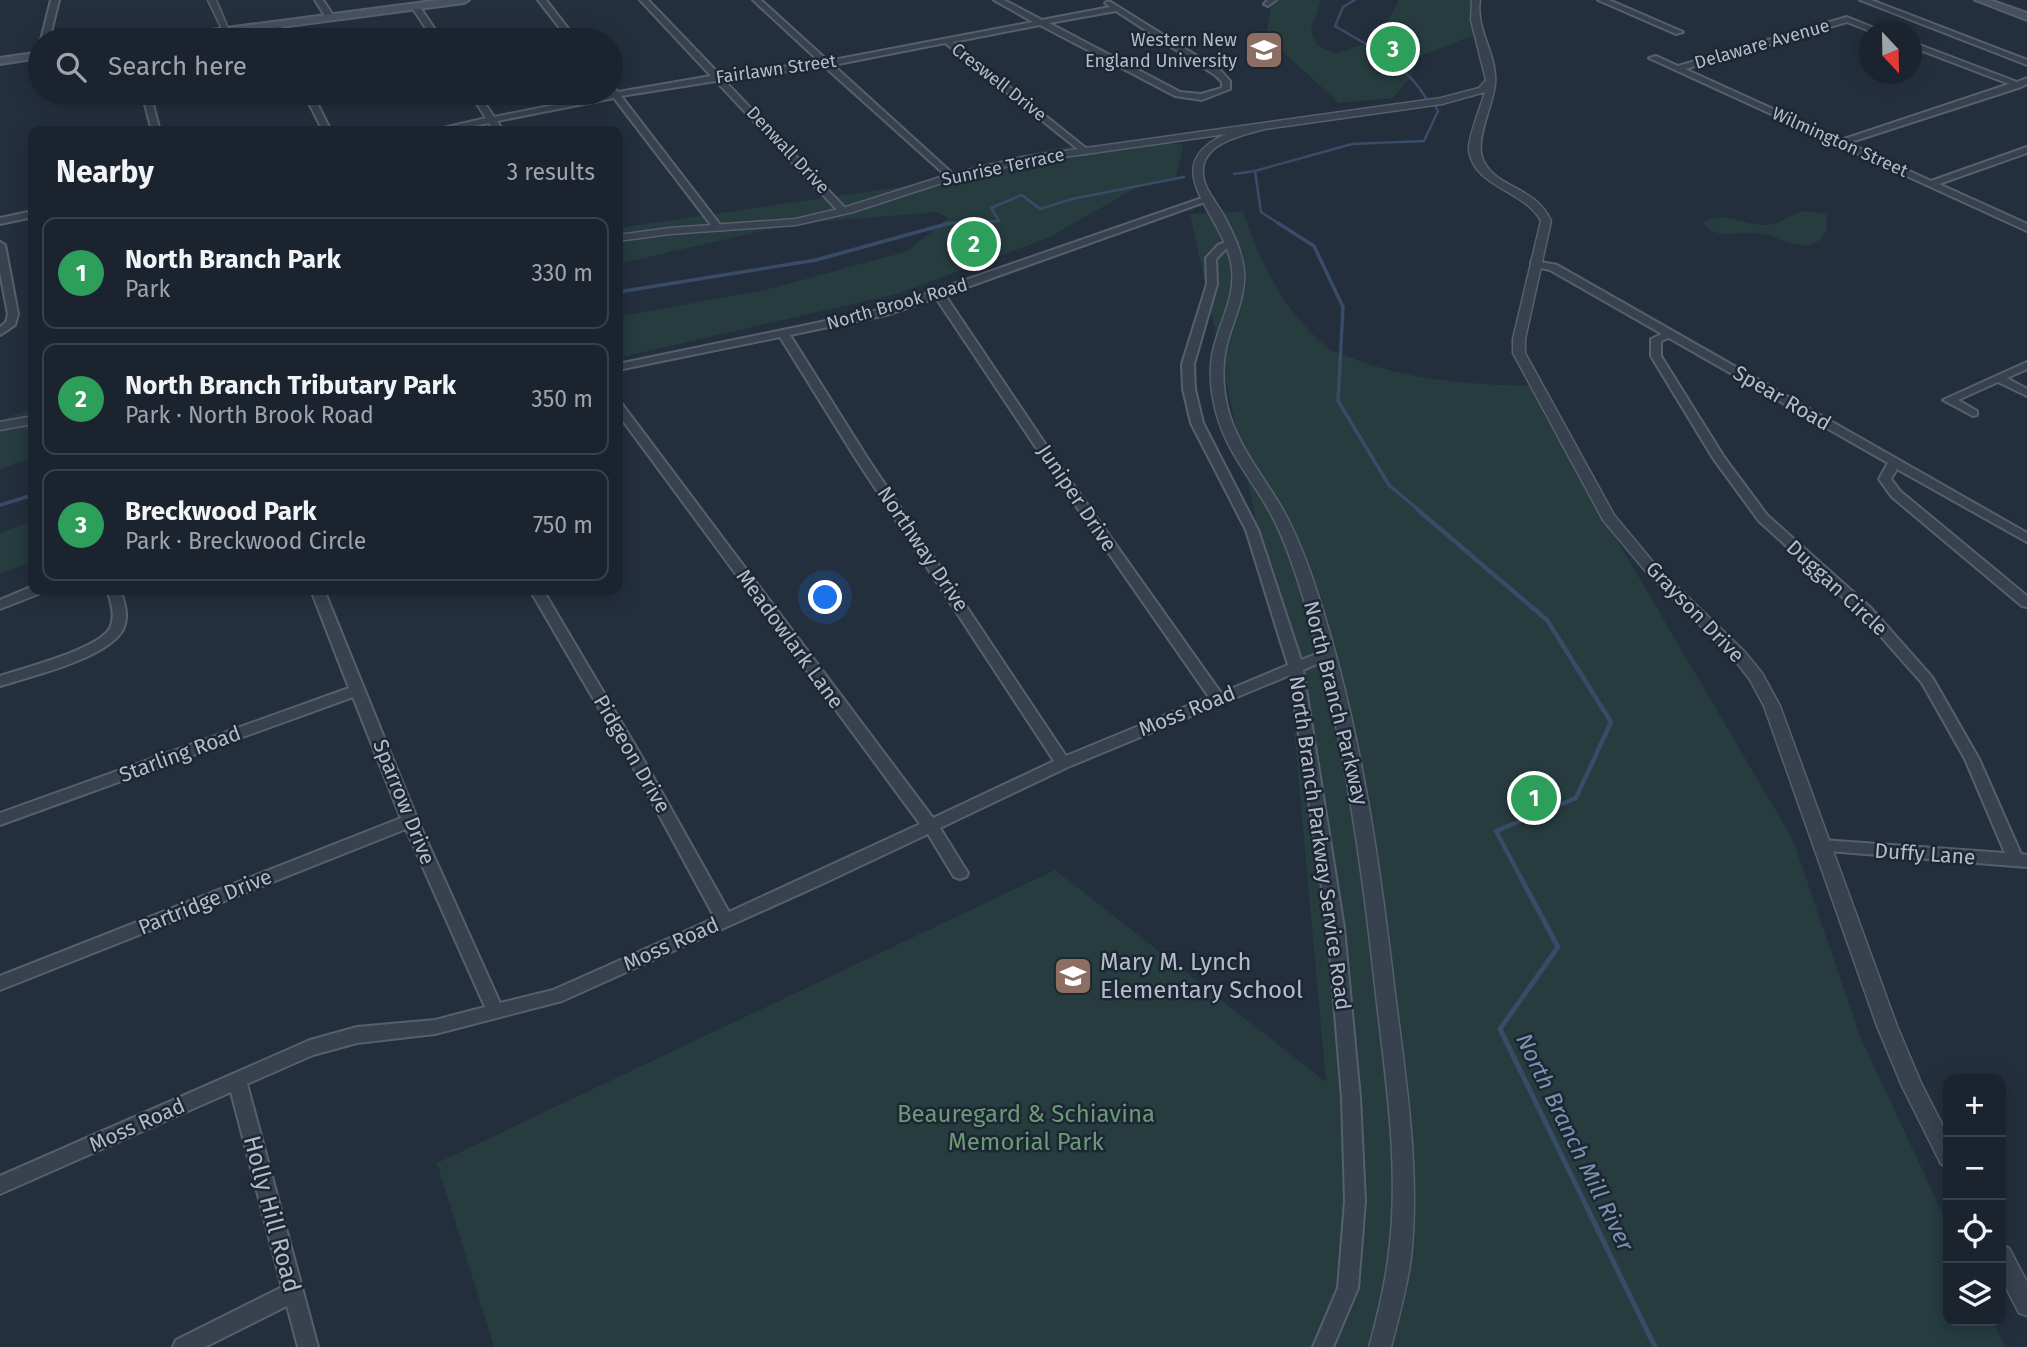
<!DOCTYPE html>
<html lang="en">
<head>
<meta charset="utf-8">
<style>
  :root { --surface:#1b232e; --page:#282f3a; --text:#f1f3f6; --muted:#a0a4aa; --line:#39404a; --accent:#8ab4f8 }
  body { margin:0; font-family:"Fira Sans",sans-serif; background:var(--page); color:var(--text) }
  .controls { position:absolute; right:21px; bottom:21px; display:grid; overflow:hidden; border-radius:14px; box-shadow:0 4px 18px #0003 }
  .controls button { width:63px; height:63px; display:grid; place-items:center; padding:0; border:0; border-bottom:2px solid var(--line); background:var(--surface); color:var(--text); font:35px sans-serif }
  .compass { position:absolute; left:1859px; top:21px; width:63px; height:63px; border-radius:50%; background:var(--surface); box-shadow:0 4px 18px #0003; rotate:158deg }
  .you { position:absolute; left:826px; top:598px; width:24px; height:24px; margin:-18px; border:5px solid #fff; border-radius:50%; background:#1a73e8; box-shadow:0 0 0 10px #1a73e833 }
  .badge { display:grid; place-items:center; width:46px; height:46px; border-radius:50%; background:var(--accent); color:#fff; font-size:23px; font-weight:700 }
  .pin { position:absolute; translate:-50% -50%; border:4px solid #fff; box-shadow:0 2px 7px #0006 }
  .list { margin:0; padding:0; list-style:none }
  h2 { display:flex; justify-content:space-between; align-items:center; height:91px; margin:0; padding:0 28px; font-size:30px }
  h2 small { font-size:23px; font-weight:400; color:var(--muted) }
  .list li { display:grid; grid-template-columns:46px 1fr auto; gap:21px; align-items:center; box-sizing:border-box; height:112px; margin:0 14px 14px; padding:0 14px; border:2px solid var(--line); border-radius:14px }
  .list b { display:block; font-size:26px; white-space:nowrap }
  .list p { margin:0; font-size:23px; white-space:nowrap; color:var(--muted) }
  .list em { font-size:23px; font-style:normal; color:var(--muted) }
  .icon { flex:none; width:38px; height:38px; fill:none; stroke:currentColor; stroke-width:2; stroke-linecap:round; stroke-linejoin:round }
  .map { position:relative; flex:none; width:2027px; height:1347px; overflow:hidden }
  .search { position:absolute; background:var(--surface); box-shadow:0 4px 18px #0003; left:28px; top:28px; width:595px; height:77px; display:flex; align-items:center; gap:18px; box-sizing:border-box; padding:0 24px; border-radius:38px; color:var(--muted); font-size:26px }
  .panel { position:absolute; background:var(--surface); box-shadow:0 4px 18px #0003; left:28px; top:126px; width:595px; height:469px; border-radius:14px }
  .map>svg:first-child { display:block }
  .green { fill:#263c3f }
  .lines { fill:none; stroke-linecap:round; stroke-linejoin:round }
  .stream-far3 { stroke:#394c67; stroke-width:2.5 }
  .stream-far2 { stroke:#394c67; stroke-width:3.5 }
  .stream-far1 { stroke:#394c67; stroke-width:4.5 }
  .stream { stroke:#394c67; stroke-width:5 }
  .minor-casing { stroke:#565f6c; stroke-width:4 }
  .tertiary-casing { stroke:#565f6c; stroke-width:3 }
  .secondary-casing { stroke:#565f6c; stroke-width:4 }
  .minor { fill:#38414e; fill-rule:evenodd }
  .tertiary { fill:#38414e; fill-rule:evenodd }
  .secondary { fill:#465061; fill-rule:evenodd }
  .labels { text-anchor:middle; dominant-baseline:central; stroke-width:5; stroke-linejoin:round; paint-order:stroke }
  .far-poi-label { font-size:18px; fill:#b4bcc9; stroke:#1d2633; text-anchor:end }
  .far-street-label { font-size:18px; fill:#b4bcc9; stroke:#1d2633 }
  .street-label { font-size:21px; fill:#b4bcc9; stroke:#1d2633 }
  .water-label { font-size:23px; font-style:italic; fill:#7c92b1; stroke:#1d2633 }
  .near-poi-label { font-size:24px; fill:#b4bcc9; stroke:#1d2633; text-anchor:start }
  .near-park-label { font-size:24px; fill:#6b9a76; stroke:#1d2633 }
  .near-street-label { font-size:24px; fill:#b4bcc9; stroke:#1d2633 }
</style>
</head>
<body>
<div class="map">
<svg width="2027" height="1347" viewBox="0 0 2027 1347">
  <rect width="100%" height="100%" fill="#242f3e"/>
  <g class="green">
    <path d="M 1278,0 L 1321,0 L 1311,30 L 1317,45 L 1336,54 L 1378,39 L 1399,0 L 1478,0 L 1479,33 L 1418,57 L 1412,76 L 1393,98 L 1339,103 L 1266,36 L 1271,7 Z"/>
    <path d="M 1149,140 L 1183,145 L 1176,178 L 1139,186 L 1050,237 L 900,293 L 618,358 L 618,317 L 769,289 L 908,251 L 948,218 L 939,212 L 792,224 L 618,264 L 618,228 L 927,183 L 936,176 L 1057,148 Z"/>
    <path d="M 1804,211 L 1826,214 L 1827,230 L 1820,240 C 1797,254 1779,235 1756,233 C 1737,231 1717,241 1703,223 C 1723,209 1747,227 1768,225 C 1781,224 1791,213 1804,211 Z"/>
    <path d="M 1243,212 C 1260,262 1285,313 1327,347 C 1333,353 1344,355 1352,358 C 1413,382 1477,385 1543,386 L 1553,409 L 1542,412 L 1793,840 L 1860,1036 L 1948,1225 L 1948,1321 L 1993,1321 L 2005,1347 L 494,1347 L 437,1163 L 1055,870 L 1326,1082 L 1289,673 L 1190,214 Z"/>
    <path d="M 33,408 L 33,457 L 0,469 L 0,420 Z"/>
    <path d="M 33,521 L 33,562 L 0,573 L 0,533 Z"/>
  </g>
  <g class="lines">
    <g class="stream-far3">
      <path d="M 1355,0 L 1343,7 L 1335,26 C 1369,46 1405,63 1426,98"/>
      <path d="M 1234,174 L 1255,171"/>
      <path d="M 944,225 C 961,220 980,223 999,221 L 991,208 L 1022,195 L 1040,209 L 1072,199 L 1184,177"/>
      <path d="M 1281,225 L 1261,212 L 1255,171 L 1352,144 L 1424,141 L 1438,111 L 1436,107"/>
    </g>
    <g class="stream-far2">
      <path d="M 968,223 L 983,223"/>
      <path d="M 1278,223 L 1314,246 L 1343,307 L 1338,401 L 1389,485 L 1420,511"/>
      <path d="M 618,292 L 816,260 L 950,223"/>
      <path d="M 0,505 L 33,495"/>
    </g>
    <path class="stream-far1" d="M 1418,510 L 1547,620 L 1611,722 L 1576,798 L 1496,831 L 1521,878"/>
    <path class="stream" d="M 1520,876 L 1558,947 L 1500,1029 L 1655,1347"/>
    <g class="minor-casing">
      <g id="minor">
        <path d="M 51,0 L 59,0 L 49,40 L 41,40 Z"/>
        <path d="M 315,0 L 323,0 L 334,17 L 333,19 L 327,19 Z"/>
        <path d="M 538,0 L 546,0 L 577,40 L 569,40 Z"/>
        <path d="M 640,0 L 648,0 L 720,75 L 820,62 L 753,0 L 761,0 L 828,61 L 1033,22 L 994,0 L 1004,0 L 1042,20 L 1110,7 L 1105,3 L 1109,1 L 1221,71 L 1230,81 L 1230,89 L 1202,100 L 1175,96 L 1040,25 L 953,42 L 1087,149 L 1087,153 L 1084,154 L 945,43 L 833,65 L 954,175 L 956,177 L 951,180 L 824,66 L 724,80 L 846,209 L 846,213 L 840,213 L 716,81 L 621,96 L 721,226 L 721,230 L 715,230 L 614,98 L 497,121 L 503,131 L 495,131 L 489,123 L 447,131 L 431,131 L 486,118 L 470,93 L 478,93 L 494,117 L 610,94 L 612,87 L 618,92 L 711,76 ZM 1116,11 L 1215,75 L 1222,82 L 1222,88 L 1201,94 L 1180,92 L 1049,23 Z"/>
        <path d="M 1268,0 L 1276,0 L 1268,6 L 1264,4 Z"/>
        <path d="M 1598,0 L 1609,0 L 1683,32 L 1676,34 Z"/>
        <path d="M 1860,0 L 1871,0 L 2027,60 L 2027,65 Z"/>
        <path d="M 412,4 L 418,4 L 442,40 L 434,40 L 411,6 Z"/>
        <path d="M 1847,17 L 1884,32 L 1872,32 L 1847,22 L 1685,69 L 1841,140 L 2009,84 L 1912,47 L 1912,42 L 2017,82 L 2027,78 L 2027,84 L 2021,87 L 1848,143 L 1931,181 L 2027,147 L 2027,153 L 1939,184 L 2027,224 L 2027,231 L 1649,58 L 1656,56 L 1678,66 Z"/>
        <path d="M 273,23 L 279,23 L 287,40 L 279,40 Z"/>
        <path d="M 142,93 L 150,93 L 160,131 L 152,131 Z"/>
        <path d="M 304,93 L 312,93 L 331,131 L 323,131 Z"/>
        <path d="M 1205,197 L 1213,199 L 945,295 L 1062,469 L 1221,693 L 1288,665 L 1246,530 L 1191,423 L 1183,389 L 1182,364 L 1207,284 L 1206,258 L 1218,245 L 1232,240 L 1237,243 L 1226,249 L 1216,259 L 1217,284 L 1194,364 L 1195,389 L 1203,423 L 1258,530 L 1301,660 L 1326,650 L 1333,655 L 1331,658 L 1303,670 L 1344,928 L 1360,1098 L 1365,1201 L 1358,1288 L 1333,1347 L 1313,1347 L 1338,1288 L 1345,1201 L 1342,1098 L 1328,928 L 1290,675 L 1068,767 L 940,828 L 968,873 L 966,877 L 960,879 L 954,877 L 928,834 L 822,884 L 562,1001 L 435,1034 L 357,1043 L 313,1055 L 247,1084 L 318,1347 L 298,1347 L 287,1306 L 205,1347 L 173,1347 L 176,1340 L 282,1287 L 231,1092 L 0,1194 L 0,1176 L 310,1040 L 357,1027 L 435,1020 L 485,1007 L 406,829 L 0,990 L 0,976 L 401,818 L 353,697 L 0,825 L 0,813 L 349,688 L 311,590 L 324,590 L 418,821 L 500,1003 L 553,990 L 715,918 L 632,765 L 530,590 L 543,590 L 643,759 L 729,912 L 920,824 L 618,414 L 618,403 L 622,404 L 933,818 L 1054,761 L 856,459 L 780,337 L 618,370 L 618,364 L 879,310 ZM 936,298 L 1051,470 L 1209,697 L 1066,756 L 868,459 L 790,335 L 886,315 Z"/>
        <path d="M 33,211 L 33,217 L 0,224 L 0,218 Z"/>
        <path d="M 0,242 L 5,245 L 18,314 L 15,325 L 0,335 L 0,327 L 6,322 L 8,314 L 0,272 Z"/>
        <path d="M 1535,261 L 1557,265 L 2027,533 L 2027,542 L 1897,469 L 1891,479 L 1900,491 L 2027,596 L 2027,607 L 2022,606 L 1892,497 L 1879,479 L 1888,463 L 1669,338 L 1661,341 L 1661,356 L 1724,457 L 1767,515 L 1871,608 L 1932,677 L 1979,759 L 2021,854 L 2027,855 L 2027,867 L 1816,850 L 1814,846 L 1816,842 L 1822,840 L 2005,853 L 1965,759 L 1922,683 L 1861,614 L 1759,521 L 1713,458 L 1651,356 L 1651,339 L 1662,334 L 1550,270 L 1531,266 L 1531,262 Z"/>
        <path d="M 2027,362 L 2027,369 L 2007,378 L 2027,389 L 2027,396 L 1998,382 L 1958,400 L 1977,411 L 1977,415 L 1973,416 L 1943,400 Z"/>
        <path d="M 33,586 L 33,590 L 43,590 L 41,593 L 0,609 L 0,600 Z"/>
        <path d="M 107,590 L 120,590 C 124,601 129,615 124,627 C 113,657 29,677 0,686 L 0,676 C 24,668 99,649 110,628 C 116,617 111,601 107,590 Z"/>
      </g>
    </g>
    <g class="tertiary-casing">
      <g id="tertiary">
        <path d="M 208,0 L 216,0 L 230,33 L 223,31 Z"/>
        <path d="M 1472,0 L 1480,0 C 1475,30 1498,55 1495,84 C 1493,106 1473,143 1484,162 C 1498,189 1535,186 1551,221 L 1525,339 L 1525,353 L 1614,515 L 1658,568 L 1744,651 L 1762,673 L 1780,706 L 1897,1026 L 1921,1083 L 1948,1136 L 1948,1167 L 1941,1164 L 1902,1086 L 1877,1026 L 1764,706 L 1750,680 L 1734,659 L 1648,574 L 1603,520 L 1513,353 L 1513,339 L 1541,221 C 1526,191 1473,187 1469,150 C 1468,136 1481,107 1485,92 L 1442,104 L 1265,129 C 1244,135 1205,142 1203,169 C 1201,186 1216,201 1224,216 C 1233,233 1242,251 1244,271 C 1246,295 1235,317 1228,340 C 1222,362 1222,383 1227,405 C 1236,444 1262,474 1282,508 C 1294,529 1303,552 1311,574 C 1356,704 1377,841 1393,977 C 1404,1070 1421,1164 1411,1258 C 1407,1288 1399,1317 1391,1347 L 1369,1347 C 1377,1318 1384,1290 1388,1260 C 1401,1169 1385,1076 1375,986 C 1360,848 1340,710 1297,578 C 1289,554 1280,529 1267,507 C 1249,476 1225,448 1216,412 C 1210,389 1208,366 1215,343 C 1222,318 1235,295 1232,269 C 1226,215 1152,167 1226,134 L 1022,163 L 954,179 L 853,212 L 796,225 L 670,234 L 618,241 L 618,235 L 670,228 L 796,219 L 846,207 L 947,175 L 1022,157 L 1441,98 L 1479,88 L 1486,80 L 1471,20 Z"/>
        <path d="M 33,416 L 33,424 L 0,430 L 0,422 Z"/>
        <path d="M 2001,1245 L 2009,1248 L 2027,1282 L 2027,1316 L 2019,1313 L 2001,1278 Z"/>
      </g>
    </g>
    <g class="secondary-casing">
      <g id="secondary">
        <path d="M 440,0 L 469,0 L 464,3 L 181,40 L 153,40 L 158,37 Z"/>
        <path d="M 1975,0 L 1990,0 L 2027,13 L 2027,20 Z"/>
        <path d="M 40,52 L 40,58 L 0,64 L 0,58 Z"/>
      </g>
    </g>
    <use href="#minor" class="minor"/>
    <use href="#tertiary" class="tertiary"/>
    <use href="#secondary" class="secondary"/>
  </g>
  <defs>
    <g id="university-square" transform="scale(2.0125)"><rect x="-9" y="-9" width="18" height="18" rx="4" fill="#8d6e63" stroke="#1d2633"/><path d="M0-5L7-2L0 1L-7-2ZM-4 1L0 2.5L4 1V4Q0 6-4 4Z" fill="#fff"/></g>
    <g id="school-square" transform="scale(2.0125)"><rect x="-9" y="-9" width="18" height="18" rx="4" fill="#8d6e63" stroke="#1d2633"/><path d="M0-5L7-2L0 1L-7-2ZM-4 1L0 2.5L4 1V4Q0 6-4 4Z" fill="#fff"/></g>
  </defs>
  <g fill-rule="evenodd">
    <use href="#university-square" x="1264" y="50"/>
    <use href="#school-square" x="1073" y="976"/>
  </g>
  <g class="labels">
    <g class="far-poi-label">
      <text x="1237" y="40">Western New<tspan x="1237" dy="21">England University</tspan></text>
    </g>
    <g class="far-street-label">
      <text transform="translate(1762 44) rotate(-16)">Delaware Avenue</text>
      <text transform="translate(776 69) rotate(-8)">Fairlawn Street</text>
      <text transform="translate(999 82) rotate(38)">Creswell Drive</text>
      <text transform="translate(1840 142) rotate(24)">Wilmington Street</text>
      <text transform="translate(788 150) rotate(47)">Denwall Drive</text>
      <text transform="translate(1003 167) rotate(-12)">Sunrise Terrace</text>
      <text transform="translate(897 304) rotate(-16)">North Brook Road</text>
    </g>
    <g class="street-label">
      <text transform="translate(1782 398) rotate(30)">Spear Road</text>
      <text transform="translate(1077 498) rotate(56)">Juniper Drive</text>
      <text transform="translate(923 549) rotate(56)">Northway Drive</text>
      <text transform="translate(1837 588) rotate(43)">Duggan Circle</text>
      <text transform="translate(1695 612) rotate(46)">Grayson Drive</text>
      <text transform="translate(790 639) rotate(54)">Meadowlark Lane</text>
      <text transform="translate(1336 703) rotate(76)">North Branch Parkway</text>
      <text transform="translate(1187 711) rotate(-22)">Moss Road</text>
      <text transform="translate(180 754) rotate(-20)">Starling Road</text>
      <text transform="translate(632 754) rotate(60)">Pidgeon Drive</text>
      <text transform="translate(404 802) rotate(68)">Sparrow Drive</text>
      <text transform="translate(1320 843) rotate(82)">North Branch Parkway Service Road</text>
      <text transform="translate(1925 854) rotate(4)">Duffy Lane</text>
      <text transform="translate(205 902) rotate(-22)">Partridge Drive</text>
      <text transform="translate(671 944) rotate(-24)">Moss Road</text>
      <text transform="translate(137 1125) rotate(-24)">Moss Road</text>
    </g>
    <g class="water-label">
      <text transform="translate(1575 1142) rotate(64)">North Branch Mill River</text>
    </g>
    <g class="near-poi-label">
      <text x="1100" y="962">Mary M. Lynch<tspan x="1100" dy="28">Elementary School</tspan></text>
    </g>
    <g class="near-park-label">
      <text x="1026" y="1114">Beauregard &amp; Schiavina<tspan x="1026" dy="28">Memorial Park</tspan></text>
    </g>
    <g class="near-street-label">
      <text transform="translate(272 1214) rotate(75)">Holly Hill Road</text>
    </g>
  </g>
</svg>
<div class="controls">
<button>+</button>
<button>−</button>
<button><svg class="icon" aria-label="locate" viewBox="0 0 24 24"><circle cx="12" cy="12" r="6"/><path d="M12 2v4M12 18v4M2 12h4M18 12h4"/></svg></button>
<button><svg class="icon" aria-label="layers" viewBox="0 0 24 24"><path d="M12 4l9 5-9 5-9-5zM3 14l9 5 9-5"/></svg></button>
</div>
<svg class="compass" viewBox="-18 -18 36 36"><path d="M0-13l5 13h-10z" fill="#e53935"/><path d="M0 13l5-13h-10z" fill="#a0a4aa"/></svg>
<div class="you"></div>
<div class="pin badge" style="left:1534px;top:798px;background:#2e9e5b">1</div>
<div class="pin badge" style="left:974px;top:244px;background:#2e9e5b">2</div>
<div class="pin badge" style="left:1393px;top:49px;background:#2e9e5b">3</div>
<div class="search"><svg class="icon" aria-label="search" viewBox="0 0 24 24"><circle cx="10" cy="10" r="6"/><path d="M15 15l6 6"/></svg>Search here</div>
<section class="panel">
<h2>Nearby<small>3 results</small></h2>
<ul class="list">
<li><span class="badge" style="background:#2e9e5b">1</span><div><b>North Branch Park</b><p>Park</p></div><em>330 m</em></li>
<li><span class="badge" style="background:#2e9e5b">2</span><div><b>North Branch Tributary Park</b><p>Park · North Brook Road</p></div><em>350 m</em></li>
<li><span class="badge" style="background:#2e9e5b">3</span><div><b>Breckwood Park</b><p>Park · Breckwood Circle</p></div><em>750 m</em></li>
</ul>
</section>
</div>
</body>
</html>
